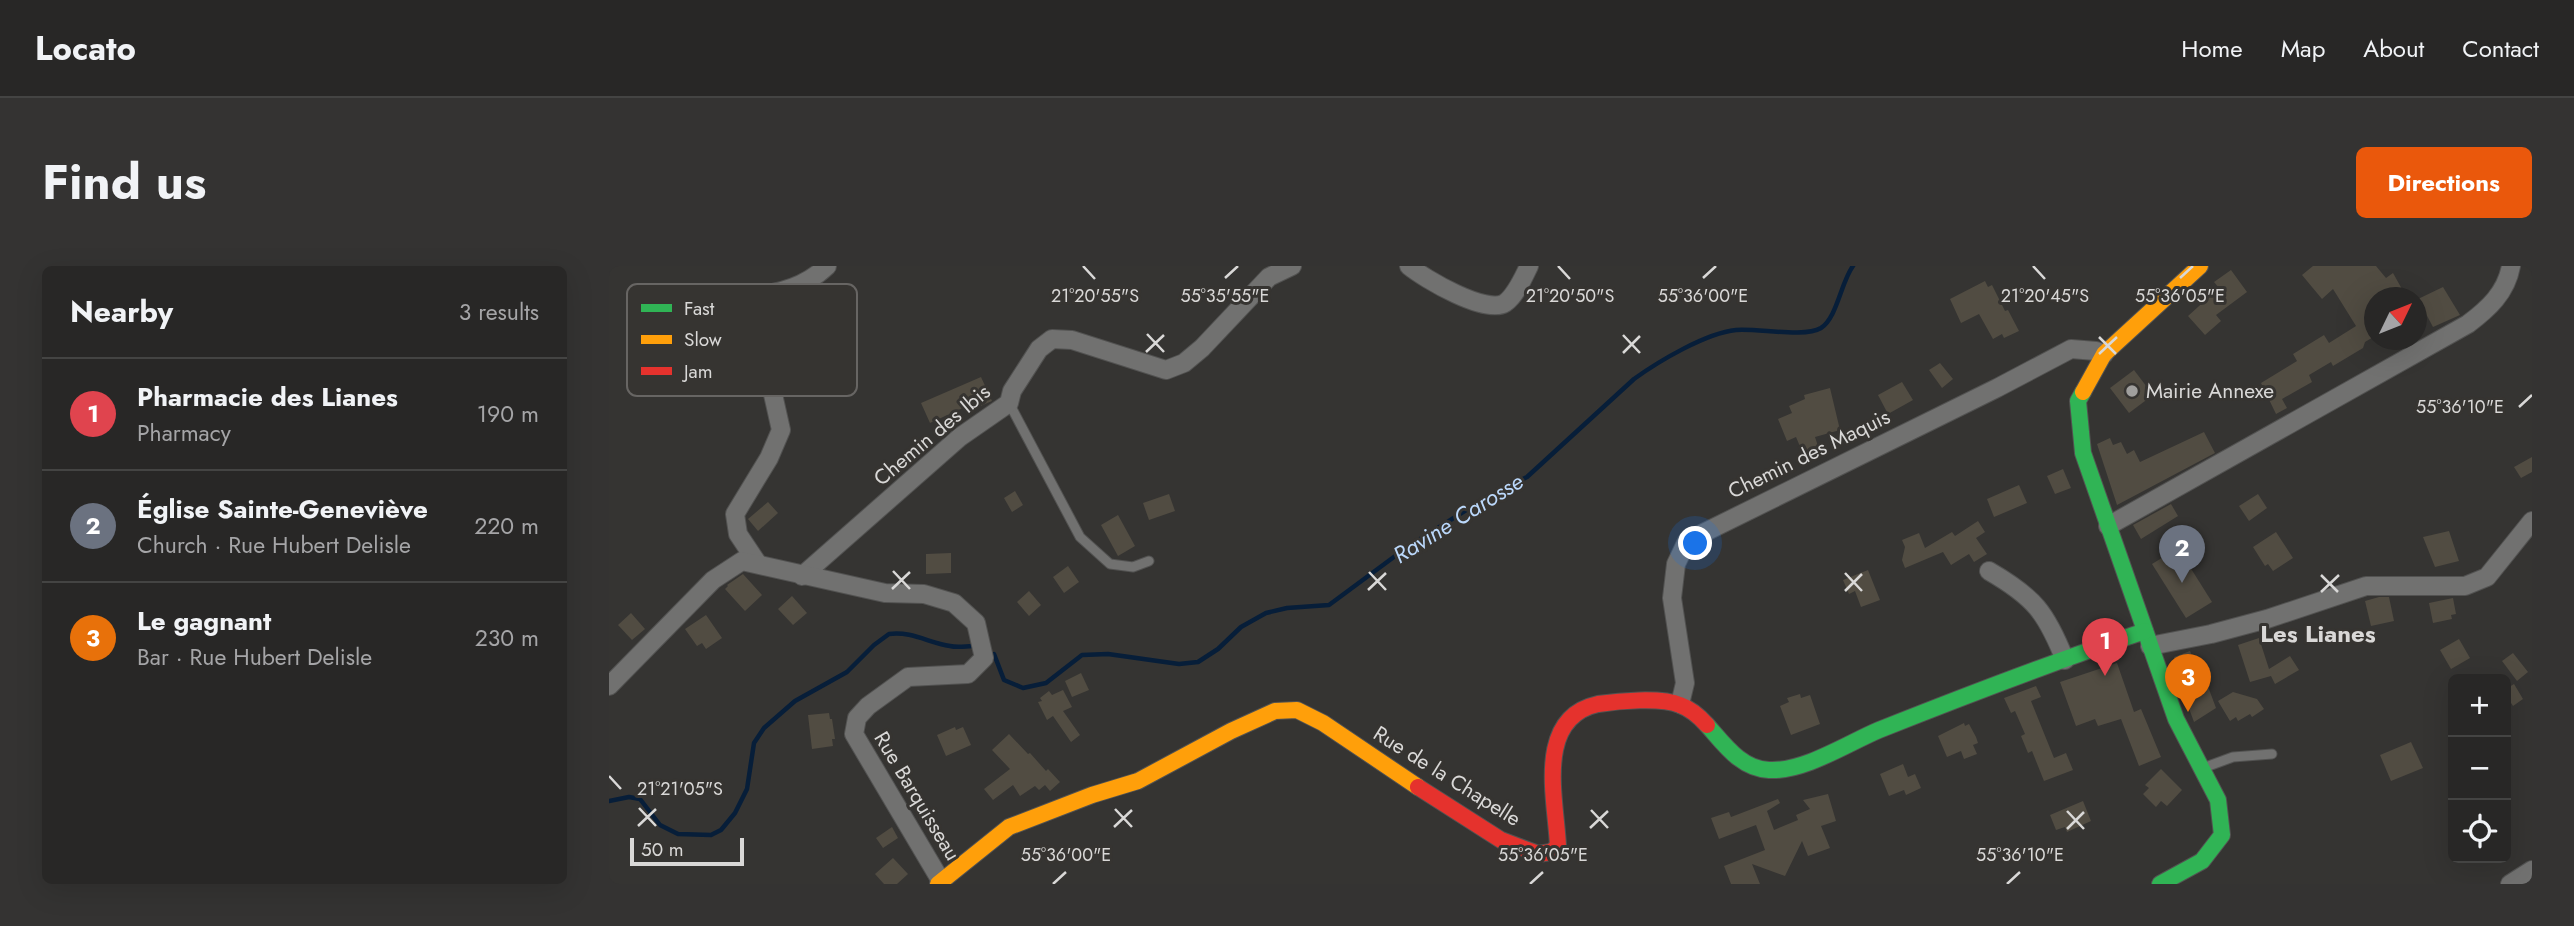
<!DOCTYPE html>
<html lang="en">
<head>
<meta charset="utf-8">
<style>
  :root { --surface:#282726; --page:#343332; --text:#f1f3f6; --muted:#a5a5a7; --line:#444443; --accent:#ea580c }
  body { margin:0; font-family:Jost,sans-serif; background:var(--page); color:var(--text) }
  .controls { position:absolute; right:21px; bottom:21px; display:grid; overflow:hidden; border-radius:10px; box-shadow:0 7px 28px #0002 }
  .controls button { width:63px; height:63px; display:grid; place-items:center; padding:0; border:0; border-bottom:2px solid var(--line); background:var(--surface); color:var(--text); font:35px sans-serif }
  .compass { position:absolute; left:1755px; top:21px; width:63px; height:63px; border-radius:50%; background:var(--surface); box-shadow:0 7px 28px #0002; rotate:47deg }
  .scale { position:absolute; left:21px; bottom:18px; width:114px; box-sizing:border-box; padding-left:7px; border:4px solid #d9d8d7; border-top:0; font-size:19px; line-height:24px; white-space:nowrap; color:#d9d8d7; -webkit-text-stroke:5px #363431; paint-order:stroke }
  .you { position:absolute; left:1087px; top:278px; width:24px; height:24px; margin:-18px; border:5px solid #fff; border-radius:50%; background:#1a73e8; box-shadow:0 0 0 10px #1a73e833 }
  .badge { display:grid; place-items:center; width:46px; height:46px; border-radius:50%; background:var(--accent); color:#fff; font-size:23px; font-weight:700 }
  .pin { position:absolute; translate:-50% -58px; filter:drop-shadow(0 2px 4px #0008) }
  .pin::after { content:''; position:absolute; top:37px; width:24px; height:21px; background:inherit; clip-path:polygon(0 0,100% 0,50% 100%) }
  .list { margin:0; padding:0; list-style:none }
  h2 { display:flex; justify-content:space-between; align-items:center; height:91px; margin:0; padding:0 28px; font-size:30px }
  h2 small { font-size:23px; font-weight:400; color:var(--muted) }
  .list li { display:grid; grid-template-columns:46px 1fr auto; gap:21px; align-items:center; box-sizing:border-box; height:112px; padding:0 28px; border-top:2px solid var(--line) }
  .list b { display:block; font-size:26px; white-space:nowrap }
  .list p { margin:0; font-size:23px; white-space:nowrap; color:var(--muted) }
  .list em { font-size:23px; font-style:normal; color:var(--muted) }
  .icon { flex:none; width:38px; height:38px; fill:none; stroke:currentColor; stroke-width:2; stroke-linecap:round; stroke-linejoin:round }
  .map { position:relative; flex:none; width:1923px; height:618px; overflow:hidden; border-radius:10px }
  header { display:flex; align-items:center; gap:42px; box-sizing:border-box; height:98px; padding:0 35px; background:var(--surface); border-bottom:2px solid var(--line) }
  header strong { font-size:33px }
  nav { display:flex; gap:38px; margin-inline-start:auto; font-size:24px }
  .intro { display:flex; align-items:center; justify-content:space-between; box-sizing:border-box; height:168px; padding:0 42px }
  h1 { margin:0; font-size:49px }
  .button { padding:18px 32px; border-radius:10px; background:var(--accent); color:#fff; font-size:24px; font-weight:700 }
  main { display:flex; gap:42px; padding:0 42px }
  aside { flex:1; background:var(--surface); border-radius:10px; box-shadow:0 7px 28px #0002 }
  .map>svg:first-child { display:block }
  .lines { fill:none; stroke-linecap:round; stroke-linejoin:round }
  .stream { stroke:#071e39; stroke-width:4.5 }
  .building { fill:#514c42 }
  .lane-casing { stroke:#525251; stroke-width:11 }
  .street-casing { stroke:#525251; stroke-width:20 }
  .fast-casing { stroke:#525251; stroke-width:18 }
  .slow-casing { stroke:#525251; stroke-width:18 }
  .jam-casing { stroke:#525251; stroke-width:18 }
  .lane { stroke:#717170; stroke-width:9 }
  .street { stroke:#717170; stroke-width:18 }
  .fast { stroke:#30b455; stroke-width:16 }
  .slow { stroke:#ff9f0a; stroke-width:16 }
  .jam { stroke:#e5322d; stroke-width:16 }
  .ticks { fill:none; stroke:#d9d8d7; stroke-width:2.5 }
  .poi-dot { fill:#a09f9d; stroke:#363431; stroke-width:2.5 }
  .labels { text-anchor:middle; dominant-baseline:central; stroke-width:6; stroke-linejoin:round; paint-order:stroke }
  .poi-label { font-size:21px; fill:#d9d8d7; stroke:#363431; text-anchor:start }
  .street-label { font-size:21px; fill:#d9d8d7; stroke:#363431 }
  .water-label { font-size:23px; font-style:italic; fill:#bbd8fb; stroke:#363431 }
  .quarter-label { font-size:24px; font-weight:bold; fill:#d9d8d7; stroke:#363431 }
  .key { fill:#363431; stroke:#676563; stroke-width:2 }
  .key-label { font-size:19px; fill:#d9d8d7 }
  .ticks-label { font-size:18px; text-anchor:middle; fill:#d9d8d7; stroke:#363431; stroke-width:6; stroke-linejoin:round; paint-order:stroke }
</style>
</head>
<body>
<header>
<strong>Locato</strong>
<nav><a>Home</a><a>Map</a><a>About</a><a>Contact</a></nav>
</header>
<div class="intro"><h1>Find us</h1><a class="button">Directions</a></div>
<main>
<aside>
<h2>Nearby<small>3 results</small></h2>
<ul class="list">
<li><span class="badge" style="background:#e0444e">1</span><div><b>Pharmacie des Lianes</b><p>Pharmacy</p></div><em>190 m</em></li>
<li><span class="badge" style="background:#6b7280">2</span><div><b>Église Sainte-Geneviève</b><p>Church · Rue Hubert Delisle</p></div><em>220 m</em></li>
<li><span class="badge" style="background:#e8710a">3</span><div><b>Le gagnant</b><p>Bar · Rue Hubert Delisle</p></div><em>230 m</em></li>
</ul>
</aside>
<div class="map">
<svg width="1923" height="618" viewBox="0 0 1923 618">
  <rect width="100%" height="100%" fill="#353432"/>
  <g class="lines">
    <g class="stream">
      <path d="M 385,388 L 395,414 L 414,422 L 437,417 L 473,389 L 499,388 L 570,398 L 589,396 L 609,383 L 632,361 L 657,347 L 678,342 L 720,339 L 797,282 L 878,231 L 918,211 L 1025,113 C 1050,95 1097,67 1127,64 C 1149,62 1195,72 1212,62 C 1228,52 1232,16 1244,0"/>
      <path d="M 0,535 L 20,531 L 31,533 L 51,559 L 69,568 L 102,569 L 112,564 L 126,547 L 138,523 L 145,477 L 155,462 L 186,435 L 238,406 L 265,379 L 280,368 C 303,365 320,377 341,380 C 349,382 357,380 364,380"/>
    </g>
  </g>
  <g class="building">
    <path d="M 1704,0 L 1767,0 L 1777,12 L 1784,7 L 1798,32 L 1766,32 L 1766,70 L 1756,76 L 1754,82 L 1724,100 L 1722,96 L 1700,109 L 1703,116 L 1673,133 L 1678,142 L 1667,148 L 1652,117 L 1688,95 L 1684,88 L 1715,69 L 1720,77 L 1747,60 L 1724,23 L 1713,33 L 1693,9 Z"/>
    <path d="M 1622,4 L 1638,26 L 1607,49 L 1612,55 L 1596,69 L 1579,50 L 1610,22 L 1605,16 Z"/>
    <path d="M 1376,15 L 1379,21 L 1383,19 L 1396,45 L 1399,44 L 1410,65 L 1395,72 L 1393,68 L 1384,73 L 1370,48 L 1352,57 L 1341,33 Z"/>
    <path d="M 1834,21 L 1851,49 L 1824,61 L 1809,33 Z"/>
    <path d="M 1331,97 L 1344,113 L 1333,122 L 1320,104 Z"/>
    <path d="M 1525,104 L 1544,129 L 1520,147 L 1501,122 Z"/>
    <path d="M 372,111 L 383,135 L 360,145 L 358,140 L 321,157 L 312,137 Z"/>
    <path d="M 1293,116 L 1304,134 L 1279,148 L 1269,129 Z"/>
    <path d="M 1221,122 L 1231,164 L 1206,171 L 1210,183 L 1195,190 L 1187,171 L 1178,175 L 1169,153 L 1183,147 L 1180,140 L 1196,133 L 1195,129 Z"/>
    <path d="M 1595,166 L 1606,187 L 1508,239 L 1488,178 L 1501,172 L 1504,179 L 1512,176 L 1518,188 L 1525,184 L 1531,196 Z"/>
    <path d="M 1923,191 L 1923,206 L 1912,212 L 1905,201 Z"/>
    <path d="M 1454,203 L 1462,222 L 1446,228 L 1438,210 Z"/>
    <path d="M 1410,219 L 1418,237 L 1385,251 L 1378,233 Z"/>
    <path d="M 406,225 L 414,239 L 403,246 L 395,232 Z"/>
    <path d="M 560,228 L 566,245 L 540,254 L 534,237 Z"/>
    <path d="M 1649,228 L 1658,242 L 1640,255 L 1630,240 Z"/>
    <path d="M 159,236 L 169,247 L 149,265 L 139,253 Z"/>
    <path d="M 1562,238 L 1569,250 L 1532,273 L 1524,259 Z"/>
    <path d="M 509,249 L 526,280 L 509,290 L 492,259 Z"/>
    <path d="M 1369,255 L 1376,266 L 1367,272 L 1378,288 L 1365,296 L 1360,288 L 1342,299 L 1334,286 L 1296,302 L 1293,294 L 1296,281 L 1293,274 L 1310,267 L 1316,282 L 1343,266 L 1346,270 Z"/>
    <path d="M 1840,265 L 1850,295 L 1826,301 L 1814,271 Z"/>
    <path d="M 1667,266 L 1684,292 L 1664,305 L 1659,298 L 1656,300 L 1644,281 Z"/>
    <path d="M 1569,282 L 1603,336 L 1577,352 L 1543,298 Z"/>
    <path d="M 342,287 L 342,307 L 317,308 L 317,288 Z"/>
    <path d="M 459,300 L 470,316 L 455,327 L 444,311 Z"/>
    <path d="M 1259,304 L 1271,334 L 1252,341 L 1246,325 L 1240,328 L 1234,314 Z"/>
    <path d="M 134,308 L 153,329 L 136,345 L 116,323 L 119,320 L 118,319 Z"/>
    <path d="M 420,325 L 432,339 L 420,350 L 408,336 Z"/>
    <path d="M 183,330 L 198,347 L 184,359 L 169,343 Z"/>
    <path d="M 1770,331 L 1780,331 L 1785,355 L 1762,360 L 1756,335 Z"/>
    <path d="M 1844,332 L 1847,348 L 1842,349 L 1843,353 L 1824,357 L 1820,337 Z"/>
    <path d="M 22,347 L 36,363 L 23,374 L 9,359 Z"/>
    <path d="M 97,349 L 113,372 L 97,383 L 93,377 L 88,380 L 76,363 Z"/>
    <path d="M 1650,372 L 1660,403 L 1681,390 L 1690,404 L 1666,418 L 1662,410 L 1641,416 L 1629,379 Z"/>
    <path d="M 1850,373 L 1861,392 L 1842,403 L 1831,384 Z"/>
    <path d="M 1581,385 L 1584,392 L 1588,391 L 1607,442 L 1585,456 L 1564,399 L 1567,398 L 1565,391 Z"/>
    <path d="M 1904,387 L 1919,406 L 1908,415 L 1893,395 Z"/>
    <path d="M 1508,397 L 1525,446 L 1532,443 L 1552,491 L 1530,500 L 1512,453 L 1489,460 L 1486,453 L 1467,460 L 1451,416 Z"/>
    <path d="M 472,407 L 480,424 L 463,431 L 456,415 Z"/>
    <path d="M 1905,418 L 1914,433 L 1904,440 L 1897,429 L 1897,423 Z"/>
    <path d="M 1427,420 L 1432,431 L 1422,435 L 1445,492 L 1457,487 L 1464,504 L 1435,515 L 1423,485 L 1419,487 L 1412,470 L 1416,468 L 1406,445 L 1402,447 L 1395,432 Z"/>
    <path d="M 454,424 L 463,441 L 454,445 L 471,469 L 462,476 L 444,450 L 438,454 L 429,436 L 433,435 L 431,432 L 440,425 L 443,429 Z"/>
    <path d="M 1624,426 L 1648,433 L 1655,443 L 1643,451 L 1641,448 L 1629,455 L 1627,451 L 1621,455 L 1609,435 Z"/>
    <path d="M 1191,428 L 1192,432 L 1201,429 L 1211,458 L 1182,469 L 1171,440 L 1180,436 L 1178,432 Z"/>
    <path d="M 220,447 L 221,453 L 223,453 L 226,473 L 223,473 L 224,480 L 203,483 L 199,449 Z"/>
    <path d="M 1355,457 L 1356,460 L 1360,458 L 1367,471 L 1369,477 L 1364,479 L 1368,488 L 1355,493 L 1352,485 L 1338,491 L 1329,470 Z"/>
    <path d="M 346,461 L 347,464 L 354,461 L 362,479 L 337,490 L 328,469 Z"/>
    <path d="M 400,468 L 419,488 L 421,487 L 437,505 L 439,503 L 451,516 L 441,525 L 436,519 L 430,524 L 426,520 L 411,530 L 404,519 L 384,534 L 375,523 L 401,503 L 383,484 Z"/>
    <path d="M 1802,476 L 1814,502 L 1782,515 L 1771,489 Z"/>
    <path d="M 1294,498 L 1299,511 L 1306,508 L 1312,522 L 1297,529 L 1295,524 L 1280,530 L 1271,508 Z"/>
    <path d="M 1552,503 L 1573,524 L 1558,540 L 1552,535 L 1547,541 L 1534,528 L 1540,522 L 1536,519 Z"/>
    <path d="M 1219,528 L 1227,555 L 1212,560 L 1221,582 L 1199,590 L 1193,575 L 1176,610 L 1143,598 L 1151,618 L 1122,618 L 1115,600 L 1156,584 L 1147,559 L 1110,573 L 1102,552 L 1120,546 L 1122,551 L 1169,533 L 1171,537 L 1158,545 L 1165,564 L 1189,554 L 1187,549 L 1201,543 L 1194,534 Z"/>
    <path d="M 1474,535 L 1482,555 L 1458,566 L 1456,561 L 1447,564 L 1441,549 Z"/>
    <path d="M 283,561 L 289,572 L 274,582 L 267,572 Z"/>
    <path d="M 284,592 L 299,608 L 288,618 L 275,618 L 266,608 Z"/>
  </g>
  <g class="lines">
    <g class="lane-casing">
      <g id="lane">
        <path d="M 400,137 L 471,271 L 501,298 L 524,301 L 540,295"/>
        <path d="M 1594,502 L 1624,491 L 1663,488"/>
      </g>
    </g>
    <g class="street-casing">
      <g id="street">
        <path d="M 800,0 C 816,13 877,49 896,37 C 907,29 914,12 920,0"/>
        <path d="M 1499,260 L 1859,58 C 1879,43 1897,27 1902,0"/>
        <path d="M 149,298 L 129,268 L 126,248 L 160,192 L 172,164 L 161,115 L 98,77 L 89,57 L 91,49 L 103,35 C 144,30 186,31 218,0"/>
        <path d="M 1380,305 C 1425,331 1437,346 1456,394"/>
        <path d="M 193,310 L 351,171 L 400,137 L 403,125 L 430,83 L 443,73 L 463,74 L 557,104 L 575,97 L 593,82 L 660,11 L 683,0"/>
        <path d="M 1541,380 L 1602,368 L 1658,353 L 1757,320 L 1856,320 L 1878,311 L 1923,255"/>
        <path d="M 0,420 L 104,314 L 133,295 L 276,327 L 315,328 L 345,337 L 367,357 L 375,392 L 359,408 L 299,411 L 259,440 L 248,452 L 245,468 L 332,615"/>
        <path d="M 1071,438 L 1076,417 L 1063,332 L 1067,298 L 1078,275 L 1388,122 L 1462,83 L 1487,85 L 1495,88"/>
        <path d="M 1901,618 L 1923,604"/>
      </g>
    </g>
    <g class="fast-casing">
      <g id="fast">
        <path d="M 1474,126 L 1469,135 L 1474,187 L 1567,453 L 1609,534 L 1613,569 L 1593,595 L 1551,618"/>
        <path d="M 1098,459 C 1115,478 1132,503 1160,504 C 1195,506 1239,477 1270,464 C 1358,429 1447,395 1536,365"/>
      </g>
    </g>
    <g class="slow-casing">
      <g id="slow">
        <path d="M 1474,126 L 1495,88 L 1591,0"/>
        <path d="M 329,618 L 400,561 L 483,529 L 529,515 L 622,465 L 666,445 L 688,444 L 714,457 L 809,521"/>
      </g>
    </g>
    <g class="jam-casing">
      <path id="jam" d="M 809,521 L 892,574 L 929,588 L 942,586 L 949,580 C 947,534 925,452 989,438 C 1009,435 1052,431 1071,439 C 1082,443 1090,450 1098,459"/>
    </g>
    <use href="#lane" class="lane"/>
    <use href="#street" class="street"/>
    <use href="#fast" class="fast"/>
    <use href="#slow" class="slow"/>
    <use href="#jam" class="jam"/>
  </g>
  <path class="ticks" d="M 474,0 L 486,13M 949,0 L 961,13M 1424,0 L 1436,13M 616,12 L 629,0M 1094,12 L 1107,0M 1571,12 L 1584,0M 538,68 L 555,86M 1014,69 L 1031,87M 1490,71 L 1507,88M 537,86 L 555,69M 1014,87 L 1031,70M 1490,88 L 1508,71M 1910,141 L 1923,129M 284,305 L 301,323M 760,306 L 777,324M 1236,307 L 1253,325M 1712,309 L 1729,326M 283,323 L 301,306M 759,324 L 777,307M 1236,325 L 1253,308M 1712,326 L 1730,309M 0,510 L 12,523M 30,542 L 47,560M 506,543 L 523,561M 982,544 L 999,562M 1458,545 L 1475,563M 29,560 L 47,543M 505,561 L 523,544M 981,562 L 999,545M 1458,563 L 1475,546M 444,618 L 457,606M 921,618 L 934,606M 1398,618 L 1411,606"/>
  <circle class="poi-dot" cx="1523" cy="125" r="7"/>
  <g class="labels">
    <g class="poi-label">
      <text x="1537" y="125">Mairie Annexe</text>
    </g>
    <g class="street-label">
      <text transform="translate(323 169) rotate(-40)">Chemin des Ibis</text>
      <text transform="translate(1200 188) rotate(-26)">Chemin des Maquis</text>
      <text transform="translate(838 510) rotate(32)">Rue de la Chapelle</text>
      <text transform="translate(308 530) rotate(59)">Rue Barquisseau</text>
    </g>
    <g class="water-label">
      <text transform="translate(849 252) rotate(-32)">Ravine Carosse</text>
    </g>
    <g class="quarter-label">
      <text x="1709" y="367">Les Lianes</text>
    </g>
  </g>
  <rect x="18" y="18" width="230" height="112" rx="10" class="key"/>
  <rect x="32" y="38" width="31" height="8" fill="#30b455"/>
  <rect x="32" y="69" width="31" height="9" fill="#ff9f0a"/>
  <rect x="32" y="101" width="31" height="8" fill="#e5322d"/>
  <g class="key-label">
    <text x="75" y="49">Fast</text>
    <text x="75" y="80">Slow</text>
    <text x="75" y="112">Jam</text>
  </g>
  <g class="ticks-label">
    <text x="616" y="36">55°35'55"E</text>
    <text x="1094" y="36">55°36'00"E</text>
    <text x="1571" y="36">55°36'05"E</text>
    <text x="486" y="36">21°20'55"S</text>
    <text x="961" y="36">21°20'50"S</text>
    <text x="1436" y="36">21°20'45"S</text>
    <text x="1851" y="147">55°36'10"E</text>
    <text x="71" y="529">21°21'05"S</text>
    <text x="457" y="595">55°36'00"E</text>
    <text x="934" y="595">55°36'05"E</text>
    <text x="1411" y="595">55°36'10"E</text>
  </g>
</svg>
<div class="controls">
<button>+</button>
<button>−</button>
<button><svg class="icon" aria-label="locate" viewBox="0 0 24 24"><circle cx="12" cy="12" r="6"/><path d="M12 2v4M12 18v4M2 12h4M18 12h4"/></svg></button>
</div>
<svg class="compass" viewBox="-18 -18 36 36"><path d="M0-13l5 13h-10z" fill="#e53935"/><path d="M0 13l5-13h-10z" fill="#a5a5a7"/></svg>
<div class="scale">50 m</div>
<div class="you"></div>
<div class="pin badge" style="left:1496px;top:410px;background:#e0444e">1</div>
<div class="pin badge" style="left:1573px;top:317px;background:#6b7280">2</div>
<div class="pin badge" style="left:1579px;top:446px;background:#e8710a">3</div>
</div>
</main>
</body>
</html>
